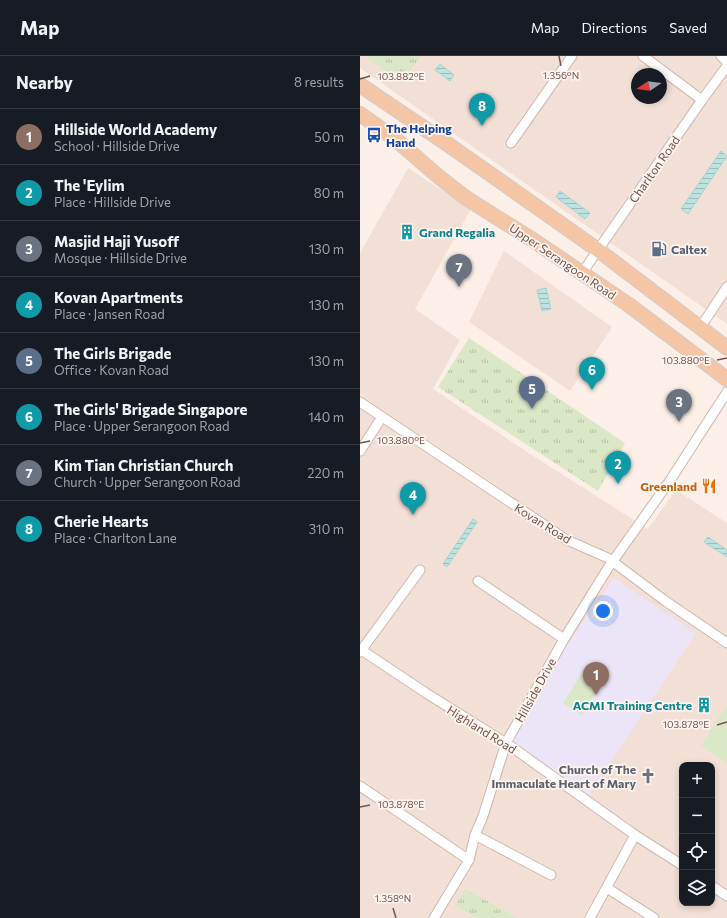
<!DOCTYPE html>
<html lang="en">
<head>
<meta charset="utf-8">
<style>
  :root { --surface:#171b24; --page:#242831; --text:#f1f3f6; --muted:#9ea1a6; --line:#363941; --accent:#1a73e8 }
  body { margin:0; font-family:Commissioner,sans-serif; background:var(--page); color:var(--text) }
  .controls { position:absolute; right:12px; bottom:12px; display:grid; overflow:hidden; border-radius:8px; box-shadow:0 2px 6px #0003 }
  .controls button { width:36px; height:36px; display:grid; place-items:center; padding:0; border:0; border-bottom:1px solid var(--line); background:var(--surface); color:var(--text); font:20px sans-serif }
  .compass { position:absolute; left:271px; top:12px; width:36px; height:36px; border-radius:50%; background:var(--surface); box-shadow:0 2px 6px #0003; rotate:257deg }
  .you { position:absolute; left:243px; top:555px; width:14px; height:14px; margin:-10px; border:3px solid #fff; border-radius:50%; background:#1a73e8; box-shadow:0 0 0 6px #1a73e833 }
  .badge { display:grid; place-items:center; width:26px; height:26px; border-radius:50%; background:var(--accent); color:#fff; font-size:13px; font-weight:700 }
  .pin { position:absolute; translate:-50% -33px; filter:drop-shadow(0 1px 2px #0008) }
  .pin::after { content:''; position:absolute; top:21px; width:14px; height:12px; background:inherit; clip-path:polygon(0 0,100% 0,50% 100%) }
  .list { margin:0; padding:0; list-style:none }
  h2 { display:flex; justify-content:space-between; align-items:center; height:52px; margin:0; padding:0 16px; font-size:17px }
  h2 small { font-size:13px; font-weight:400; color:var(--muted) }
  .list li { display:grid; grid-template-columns:26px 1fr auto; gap:12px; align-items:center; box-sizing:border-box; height:56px; padding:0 16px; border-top:1px solid var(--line) }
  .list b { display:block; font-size:15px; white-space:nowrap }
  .list p { margin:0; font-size:13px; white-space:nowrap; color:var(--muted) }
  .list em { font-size:13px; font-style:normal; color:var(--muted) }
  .icon { flex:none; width:22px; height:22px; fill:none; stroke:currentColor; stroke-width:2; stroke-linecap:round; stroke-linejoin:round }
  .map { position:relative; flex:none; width:367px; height:862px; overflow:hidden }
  header { display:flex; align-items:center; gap:24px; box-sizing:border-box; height:56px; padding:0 20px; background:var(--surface); border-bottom:1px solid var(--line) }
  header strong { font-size:19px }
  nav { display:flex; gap:22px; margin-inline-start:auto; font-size:14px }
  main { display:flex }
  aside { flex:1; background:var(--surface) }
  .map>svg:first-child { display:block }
  .residential { fill:#f2e0d6; fill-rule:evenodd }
  .education { fill:#ece4f7 }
  .grass { fill:url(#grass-tufts) }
  .pitch { fill:#dbe8c7 }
  .water { fill:url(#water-rules); stroke:#a4d4d2 }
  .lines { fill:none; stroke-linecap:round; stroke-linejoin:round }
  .minor-casing { stroke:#ceb8b1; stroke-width:11 }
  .primary-casing { stroke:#d5cbca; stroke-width:16 }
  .minor { stroke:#fff; stroke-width:9 }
  .primary { stroke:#f4c6a5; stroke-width:14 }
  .ticks { fill:none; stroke:#73534e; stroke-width:1.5 }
  .labels { text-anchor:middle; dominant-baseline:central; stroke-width:3.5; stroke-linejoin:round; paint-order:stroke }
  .transit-label { font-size:12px; font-weight:bold; fill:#164399; stroke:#fef4ee; text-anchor:start }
  .street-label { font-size:12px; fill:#73534e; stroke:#fef4ee }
  .culture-label { font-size:12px; font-weight:bold; fill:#0d838f; stroke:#fef4ee; text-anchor:start }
  .service-label { font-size:12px; font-weight:bold; fill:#4e5e75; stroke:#fef4ee; text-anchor:start }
  .food-label { font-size:12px; font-weight:bold; fill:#c56008; stroke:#fef4ee; text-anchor:end }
  .worship-label { font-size:12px; font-weight:bold; fill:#5b616d; stroke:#fef4ee; text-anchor:end }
  .ticks-label { font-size:10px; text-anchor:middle; fill:#73534e; stroke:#fef4ee; stroke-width:3.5; stroke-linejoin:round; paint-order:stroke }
</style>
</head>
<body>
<header>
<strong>Map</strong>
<nav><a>Map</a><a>Directions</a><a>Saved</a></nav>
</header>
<main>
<aside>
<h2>Nearby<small>8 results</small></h2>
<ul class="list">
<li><span class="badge" style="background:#8d6e63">1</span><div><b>Hillside World Academy</b><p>School · Hillside Drive</p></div><em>50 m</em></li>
<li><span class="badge" style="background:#0f9aa8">2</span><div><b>The 'Eylim</b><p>Place · Hillside Drive</p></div><em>80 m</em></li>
<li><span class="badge" style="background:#6b7280">3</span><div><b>Masjid Haji Yusoff</b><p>Mosque · Hillside Drive</p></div><em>130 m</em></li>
<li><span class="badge" style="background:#0f9aa8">4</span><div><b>Kovan Apartments</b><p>Place · Jansen Road</p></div><em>130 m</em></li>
<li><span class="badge" style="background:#5c6f8a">5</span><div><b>The Girls Brigade</b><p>Office · Kovan Road</p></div><em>130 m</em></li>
<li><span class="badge" style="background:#0f9aa8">6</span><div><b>The Girls' Brigade Singapore</b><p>Place · Upper Serangoon Road</p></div><em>140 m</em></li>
<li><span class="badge" style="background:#6b7280">7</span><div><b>Kim Tian Christian Church</b><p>Church · Upper Serangoon Road</p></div><em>220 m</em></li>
<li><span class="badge" style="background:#0f9aa8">8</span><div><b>Cherie Hearts</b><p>Place · Charlton Lane</p></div><em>310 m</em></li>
</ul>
</aside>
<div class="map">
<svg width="367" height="862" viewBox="0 0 367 862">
  <defs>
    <pattern id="grass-tufts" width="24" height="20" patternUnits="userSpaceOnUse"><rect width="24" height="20" fill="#dbe8c7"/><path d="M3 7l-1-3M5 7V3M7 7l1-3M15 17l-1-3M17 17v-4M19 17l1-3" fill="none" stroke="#b6bfa4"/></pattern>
    <pattern id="water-rules" width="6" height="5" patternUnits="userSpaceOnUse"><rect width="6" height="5" fill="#bde3e1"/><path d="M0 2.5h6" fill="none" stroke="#9ebbb9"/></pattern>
  </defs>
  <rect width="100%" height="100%" fill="#fbefe8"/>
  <g class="residential">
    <path d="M 0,0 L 367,0 L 367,268 L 0,12 ZM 277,18 L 301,18 L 301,42 L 277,42 Z"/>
    <path d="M 48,112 L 111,153 L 55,253 L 100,284 L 73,333 L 167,396 L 288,473 L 316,434 L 367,467 L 367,862 L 0,862 L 0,197 ZM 322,709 L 352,709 L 352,847 L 322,847 Z"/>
    <path d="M 144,195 L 252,271 L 210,335 L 109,266 Z"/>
  </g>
  <path class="education" d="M 254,522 L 336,577 L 229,739 L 149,686 L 205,592 Z"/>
  <g class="grass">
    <path d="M 8,0 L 61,0 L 42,27 L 7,2 Z"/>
    <path d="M 109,282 L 265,387 L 238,435 L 78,331 Z"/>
    <path d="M 105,833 L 158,862 L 117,862 L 95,850 Z"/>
  </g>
  <g class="pitch">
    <path d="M 228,607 L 247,619 L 222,659 L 203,647 Z"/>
    <path d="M 367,649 L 367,707 L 341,689 Z"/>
  </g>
  <g class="water">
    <path d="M 80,8 L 94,19 L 90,25 L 75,14 Z"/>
    <path d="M 361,95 L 367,100 L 328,158 L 321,153 Z"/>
    <path d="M 200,135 L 230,157 L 225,163 L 196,141 Z"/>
    <path d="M 186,232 L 191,253 L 182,255 L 177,234 Z"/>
    <path d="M 113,463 L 117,466 L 87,511 L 83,508 Z"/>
    <path d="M 348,481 L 367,494 L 367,501 L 344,486 Z"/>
  </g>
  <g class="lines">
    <g class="minor-casing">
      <g id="minor">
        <path d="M 283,0 L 342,44"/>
        <path d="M 361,0 L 367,6"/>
        <path d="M 151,87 L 212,0"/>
        <path d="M 222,217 L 342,44 L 367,10"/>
        <path d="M 340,272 L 367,231"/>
        <path d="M 0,346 L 207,484 L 248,502 L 304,544 L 367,587"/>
        <path d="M 0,395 L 22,361"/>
        <path d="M 118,525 L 204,583"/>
        <path d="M 0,593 L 66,637 L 149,689 L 275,779 L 322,809"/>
        <path d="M 0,596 L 60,514"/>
        <path d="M 0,730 L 109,804"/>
        <path d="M 115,779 L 191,819"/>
        <path d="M 352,830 L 367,840"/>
        <path d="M 247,832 L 294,862"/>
        <path d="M 74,862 L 109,804 L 115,779 L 123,760 L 146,687 L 204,583 L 248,512 L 311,423 L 367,336"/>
        <path d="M 230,862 L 275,779"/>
      </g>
    </g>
    <g class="primary-casing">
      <g id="primary">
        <path d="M 0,29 L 86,87 L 238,194 L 367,292"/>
        <path d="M 0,58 L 34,82 L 79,121 L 106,142 L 173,184 L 269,249 L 367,323"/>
      </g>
    </g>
    <use href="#minor" class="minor"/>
    <use href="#primary" class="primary"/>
  </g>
  <path class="ticks" d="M 199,0 L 201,10M 0,23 L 10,20M 357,304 L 367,302M 0,387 L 10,385M 357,669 L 367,666M 0,751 L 10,749M 33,852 L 36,862"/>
  <defs>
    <g id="bus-bare" transform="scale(1.2)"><path d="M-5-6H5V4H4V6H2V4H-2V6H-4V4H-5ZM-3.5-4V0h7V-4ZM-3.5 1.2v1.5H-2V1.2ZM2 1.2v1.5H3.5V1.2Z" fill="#1a4fb4" stroke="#fef4ee" stroke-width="2.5" paint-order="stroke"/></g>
    <g id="building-bare" transform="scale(1.2)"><path d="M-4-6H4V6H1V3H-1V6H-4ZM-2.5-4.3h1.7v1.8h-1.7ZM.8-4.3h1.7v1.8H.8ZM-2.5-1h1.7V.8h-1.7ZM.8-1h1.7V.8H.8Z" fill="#0f9aa8" stroke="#fef4ee" stroke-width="2.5" paint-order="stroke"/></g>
    <g id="fuel-bare" transform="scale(1.2)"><path d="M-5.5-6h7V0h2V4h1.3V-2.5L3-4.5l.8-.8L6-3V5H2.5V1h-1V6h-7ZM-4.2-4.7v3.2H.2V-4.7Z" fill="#5c6f8a" stroke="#fef4ee" stroke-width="2.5" paint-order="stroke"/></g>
    <g id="restaurant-bare" transform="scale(1.2)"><path d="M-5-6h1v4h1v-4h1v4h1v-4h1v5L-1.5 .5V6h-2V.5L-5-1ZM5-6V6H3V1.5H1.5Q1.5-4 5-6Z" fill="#e8710a" stroke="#fef4ee" stroke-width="2.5" paint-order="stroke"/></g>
    <g id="church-bare" transform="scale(1.2)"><path d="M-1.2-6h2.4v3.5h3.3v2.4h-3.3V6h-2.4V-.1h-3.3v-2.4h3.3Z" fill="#6b7280" stroke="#fef4ee" stroke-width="2.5" paint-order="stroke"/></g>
  </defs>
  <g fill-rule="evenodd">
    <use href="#bus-bare" x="14" y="79"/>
    <use href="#building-bare" x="47" y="176"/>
    <use href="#fuel-bare" x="299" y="193"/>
    <use href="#restaurant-bare" x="349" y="430"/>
    <use href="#building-bare" x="344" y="649"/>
    <use href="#church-bare" x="288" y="720"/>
  </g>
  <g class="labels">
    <g class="transit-label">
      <text x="26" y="72">The Helping<tspan x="26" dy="14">Hand</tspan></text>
    </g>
    <g class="street-label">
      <text transform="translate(294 113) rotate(-55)">Charlton Road</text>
      <text transform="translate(203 205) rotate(34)">Upper Serangoon Road</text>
      <text transform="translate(183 467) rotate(32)">Kovan Road</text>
      <text transform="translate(175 634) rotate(-61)">Hillside Drive</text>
      <text transform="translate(122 673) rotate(32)">Highland Road</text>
    </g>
    <g class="culture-label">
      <text x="59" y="176">Grand Regalia</text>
      <text x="332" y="649" text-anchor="end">ACMI Training Centre</text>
    </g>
    <g class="service-label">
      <text x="311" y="193">Caltex</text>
    </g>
    <g class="food-label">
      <text x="337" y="430">Greenland</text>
    </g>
    <g class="worship-label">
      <text x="276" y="713">Church of The<tspan x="276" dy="14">Immaculate Heart of Mary</tspan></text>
    </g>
  </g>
  <g class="ticks-label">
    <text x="201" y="23">1.356°N</text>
    <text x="41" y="24">103.882°E</text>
    <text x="326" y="308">103.880°E</text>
    <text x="41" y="388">103.880°E</text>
    <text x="326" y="672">103.878°E</text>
    <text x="41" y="752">103.878°E</text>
    <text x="33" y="846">1.358°N</text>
  </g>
</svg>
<div class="controls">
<button>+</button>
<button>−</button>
<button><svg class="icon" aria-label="locate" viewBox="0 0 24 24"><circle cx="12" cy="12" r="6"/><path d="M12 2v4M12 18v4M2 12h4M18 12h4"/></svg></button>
<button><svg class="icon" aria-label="layers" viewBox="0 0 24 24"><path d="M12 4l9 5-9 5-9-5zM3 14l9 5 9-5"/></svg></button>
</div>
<svg class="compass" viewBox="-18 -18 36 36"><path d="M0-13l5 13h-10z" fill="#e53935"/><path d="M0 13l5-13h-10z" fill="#9ea1a6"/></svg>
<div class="you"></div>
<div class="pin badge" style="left:236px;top:639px;background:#8d6e63">1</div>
<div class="pin badge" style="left:258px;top:428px;background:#0f9aa8">2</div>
<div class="pin badge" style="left:319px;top:366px;background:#6b7280">3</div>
<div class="pin badge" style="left:53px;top:459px;background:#0f9aa8">4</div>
<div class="pin badge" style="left:172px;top:353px;background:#5c6f8a">5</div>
<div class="pin badge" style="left:232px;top:334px;background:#0f9aa8">6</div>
<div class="pin badge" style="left:99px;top:231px;background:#6b7280">7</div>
<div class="pin badge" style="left:122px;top:70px;background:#0f9aa8">8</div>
</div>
</main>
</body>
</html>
